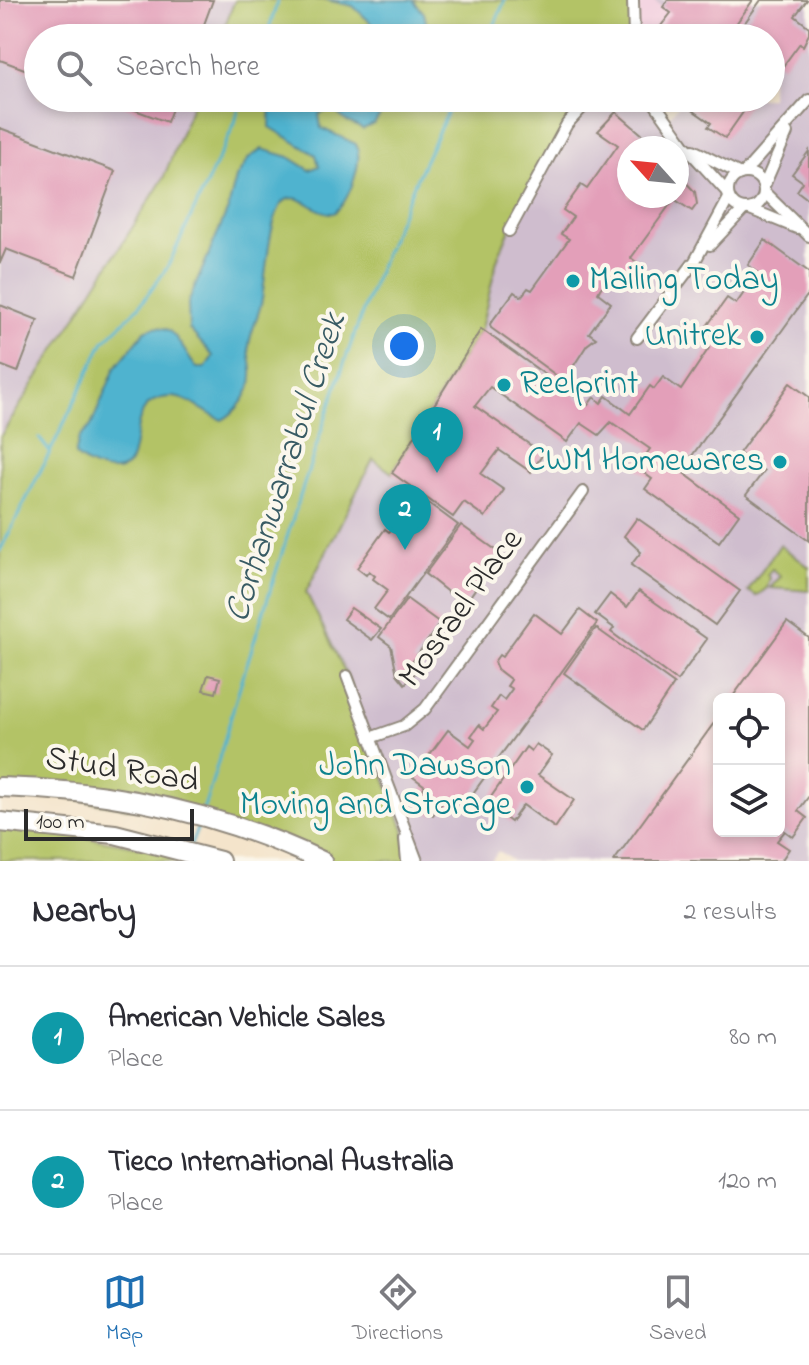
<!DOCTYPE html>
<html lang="en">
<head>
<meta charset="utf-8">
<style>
  :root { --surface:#fff; --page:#f7f7f7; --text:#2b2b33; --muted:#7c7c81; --line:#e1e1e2; --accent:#1f6fb2 }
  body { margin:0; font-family:"Indie Flower",sans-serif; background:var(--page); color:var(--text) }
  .controls { position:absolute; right:24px; bottom:24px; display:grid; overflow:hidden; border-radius:12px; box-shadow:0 4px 12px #0003 }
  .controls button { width:72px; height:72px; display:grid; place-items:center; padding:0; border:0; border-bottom:2px solid var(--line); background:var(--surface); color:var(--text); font:40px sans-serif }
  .compass { position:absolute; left:617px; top:136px; width:72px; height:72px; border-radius:50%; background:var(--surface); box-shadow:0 4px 12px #0003; rotate:297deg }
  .scale { position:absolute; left:24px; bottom:20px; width:170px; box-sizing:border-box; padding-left:8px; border:4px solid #2b2b2b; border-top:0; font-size:22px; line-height:28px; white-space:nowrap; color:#2b2b2b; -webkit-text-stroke:6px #fbf7ec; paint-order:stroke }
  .you { position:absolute; left:404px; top:346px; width:28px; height:28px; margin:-20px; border:6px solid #fff; border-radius:50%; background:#1a73e8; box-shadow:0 0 0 12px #1a73e833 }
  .badge { display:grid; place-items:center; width:52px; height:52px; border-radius:50%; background:var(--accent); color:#fff; font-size:26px; font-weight:700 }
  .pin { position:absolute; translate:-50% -66px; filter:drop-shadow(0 2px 4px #0008) }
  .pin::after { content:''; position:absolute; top:42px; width:28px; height:24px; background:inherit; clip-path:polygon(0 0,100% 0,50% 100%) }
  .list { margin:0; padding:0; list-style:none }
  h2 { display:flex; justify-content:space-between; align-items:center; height:104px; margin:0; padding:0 32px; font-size:34px }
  h2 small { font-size:26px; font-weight:400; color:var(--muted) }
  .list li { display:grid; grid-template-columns:52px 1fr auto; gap:24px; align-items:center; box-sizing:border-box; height:144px; padding:0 32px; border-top:2px solid var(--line) }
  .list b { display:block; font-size:30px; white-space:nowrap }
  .list p { margin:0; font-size:26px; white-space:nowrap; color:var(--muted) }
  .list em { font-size:26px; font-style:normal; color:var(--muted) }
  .icon { flex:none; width:44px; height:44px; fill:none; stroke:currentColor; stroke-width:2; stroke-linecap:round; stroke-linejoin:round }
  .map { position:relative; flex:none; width:809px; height:861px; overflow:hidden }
  .search { position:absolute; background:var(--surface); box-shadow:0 4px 12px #0003; left:24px; right:24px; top:24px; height:88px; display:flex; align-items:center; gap:20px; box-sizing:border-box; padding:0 28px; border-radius:44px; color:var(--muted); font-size:30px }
  .sheet { height:392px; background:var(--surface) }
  nav { display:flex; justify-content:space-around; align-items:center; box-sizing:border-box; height:112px; border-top:2px solid var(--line); background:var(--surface); font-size:22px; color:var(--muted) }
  nav a { display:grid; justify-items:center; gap:4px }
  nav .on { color:var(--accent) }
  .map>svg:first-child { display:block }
  .built { fill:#f3cfdf }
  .industrial { fill:#cfbdce; fill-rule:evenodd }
  .green { fill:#b3c366; stroke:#6f7748; stroke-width:2 }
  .water { fill:#50b3cf; stroke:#3e6f7d; stroke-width:2 }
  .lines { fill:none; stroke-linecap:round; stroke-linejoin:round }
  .stream { stroke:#50b3cf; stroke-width:3 }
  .building { fill:#e39fb9 }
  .street-casing { stroke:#90887b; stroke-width:14 }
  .highway-casing { stroke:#90887b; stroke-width:22 }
  .street { stroke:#fff; stroke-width:10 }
  .highway { stroke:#fff; stroke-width:18 }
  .culture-dot { fill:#0f9aa8; stroke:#fbf7ec; stroke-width:3 }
  .labels { text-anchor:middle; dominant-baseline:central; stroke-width:8; stroke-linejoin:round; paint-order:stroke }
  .culture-label { font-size:34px; fill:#0d838f; stroke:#fbf7ec; text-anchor:end }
  .street-label { font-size:34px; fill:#2b2b2b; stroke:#fbf7ec }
  .water-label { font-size:36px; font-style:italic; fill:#385b64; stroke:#fbf7ec }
</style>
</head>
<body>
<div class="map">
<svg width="809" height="861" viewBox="0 0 809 861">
  <rect width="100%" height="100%" fill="#fbf7ec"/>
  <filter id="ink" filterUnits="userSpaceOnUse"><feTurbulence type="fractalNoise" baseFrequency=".0125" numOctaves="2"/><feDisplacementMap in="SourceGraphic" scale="16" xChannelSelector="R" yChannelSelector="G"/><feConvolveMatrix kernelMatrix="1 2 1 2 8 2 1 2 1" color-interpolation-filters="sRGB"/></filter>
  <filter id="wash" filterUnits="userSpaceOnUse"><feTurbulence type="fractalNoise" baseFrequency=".006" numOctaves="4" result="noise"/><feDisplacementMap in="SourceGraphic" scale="32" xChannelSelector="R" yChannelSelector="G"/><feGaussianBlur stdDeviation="1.8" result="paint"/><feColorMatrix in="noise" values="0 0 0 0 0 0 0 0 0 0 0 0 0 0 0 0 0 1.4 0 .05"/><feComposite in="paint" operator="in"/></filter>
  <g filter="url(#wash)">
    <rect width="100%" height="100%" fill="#f4e4cb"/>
    <path class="built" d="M 633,0 L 652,0 L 705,38 L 634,38 Z"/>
    <g class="industrial">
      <path d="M 0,0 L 235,0 L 220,38 L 38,38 L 38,98 L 195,98 L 163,179 L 0,437 Z"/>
      <path d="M 652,0 L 809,0 L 809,861 L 513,861 L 498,851 L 491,861 L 416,861 L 306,592 L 374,459 L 393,472 L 481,329 L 497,260 L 509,231 L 567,124 L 591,98 L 651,98 L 666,121 L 684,98 L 771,98 L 771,38 L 705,38 ZM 629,148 L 677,148 L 677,196 L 629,196 ZM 719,699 L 779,699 L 779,831 L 719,831 Z"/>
    </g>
    <g class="green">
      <path d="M 235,0 L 633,0 L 634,38 L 220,38 Z"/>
      <path d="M 195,98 L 591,98 L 577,111 L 509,231 L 497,260 L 481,329 L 392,473 L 373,459 L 306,592 L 347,676 L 404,829 L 407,861 L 322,861 L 238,826 L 0,787 L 0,437 L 163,179 Z"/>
      <path d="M 780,545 L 809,567 L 809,591 L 770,588 L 781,576 L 772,569 L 767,575 L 770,578 L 767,588 L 757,596 L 748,591 Z"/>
      <path d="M 0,822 L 219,861 L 0,861 Z"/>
    </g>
    <g class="water">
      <path d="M 327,0 L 413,0 L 424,13 L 427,26 L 418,38 L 387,38 L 353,6 Z"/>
      <path d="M 271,98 L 392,98 L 374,124 L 363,129 L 346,121 L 332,109 L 319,114 L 321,128 L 356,144 C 364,161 349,202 334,213 C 318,215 303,194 288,199 C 268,206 266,284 261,304 C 258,317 250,333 249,346 C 249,356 253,366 252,376 C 252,392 236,413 222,420 C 206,414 187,396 170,397 C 131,399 140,436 131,460 C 122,482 86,466 75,455 L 79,438 L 91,426 L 115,368 L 145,331 C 175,316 182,353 197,368 L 205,368 L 213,356 L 189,329 L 188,303 L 228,209 L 236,178 L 249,158 L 262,149 L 289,157 L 310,170 L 319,166 L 316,155 L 270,127 Z"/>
    </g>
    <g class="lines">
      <g class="stream">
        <path d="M 266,38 L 278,0"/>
        <path d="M 489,38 L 505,0"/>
        <path d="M 50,452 L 104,341 L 138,308 L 167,268 L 235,123 L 241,98"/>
        <path d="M 0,551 L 50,452 L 39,438"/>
        <path d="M 203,810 C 219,764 230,716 245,670 C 307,477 362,280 455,98"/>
        <path d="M 190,847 L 200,821"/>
      </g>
    </g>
    <g id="blocks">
      <g class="building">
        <path d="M 0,0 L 213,0 L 199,38 L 38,38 L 38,74 L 0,60 Z"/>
        <path d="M 668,0 L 753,0 L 726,38 L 667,38 L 657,31 L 671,13 L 663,7 Z"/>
        <path d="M 761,0 L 807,0 L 795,16 L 809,27 L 809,34 L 803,46 L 800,43 L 783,66 L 771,57 L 771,38 L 734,38 Z"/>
        <path d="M 103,98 L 176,98 L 167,122 Z"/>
        <path d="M 684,98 L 753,98 L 725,138 L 708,127 L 711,123 L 681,102 Z"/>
        <path d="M 616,112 L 658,148 L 629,148 L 629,196 L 677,196 L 677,173 L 695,192 L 697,204 L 692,211 L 674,199 L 631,258 L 640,265 L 630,284 L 613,272 L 600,289 L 598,293 L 611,303 L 589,333 L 596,338 L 587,345 L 564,381 L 491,328 L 490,324 L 514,292 L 521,297 L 528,288 L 532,290 L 569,239 L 561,234 L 573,217 L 563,210 L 581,185 L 587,189 L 618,145 L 598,131 Z"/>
        <path d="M 0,128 L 115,171 L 76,276 L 6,249 L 0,263 Z"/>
        <path d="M 809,151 L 809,200 L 797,191 L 803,182 L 792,174 Z"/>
        <path d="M 765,240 L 809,272 L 809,293 L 681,471 L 739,514 L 719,542 L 645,489 L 652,479 L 637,468 L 650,449 L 611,422 L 599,435 L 581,423 L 567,442 L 490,387 L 475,406 L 543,454 L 531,472 L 499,450 L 481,474 L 504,490 L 485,517 L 464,502 L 453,517 L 392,473 L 481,329 L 588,405 L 594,397 L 601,403 L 606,396 L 630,414 L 650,386 L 654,389 L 663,377 L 681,390 L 709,348 L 697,340 L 727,298 L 736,304 L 748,287 L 757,272 L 748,265 Z"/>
        <path d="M 0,305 L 38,320 L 18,372 L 0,365 Z"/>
        <path d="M 790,383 L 809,397 L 809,541 L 746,495 L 764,471 L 739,453 Z"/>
        <path d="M 419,496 L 458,525 L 389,620 L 374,609 L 388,590 L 373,579 L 375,576 L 369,571 L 366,575 L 357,568 L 385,529 L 389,532 L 398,524 Z"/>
        <path d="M 637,518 L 740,591 L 715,625 L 631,565 L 641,552 L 624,536 Z"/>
        <path d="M 461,525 L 500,553 L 464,605 L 425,574 Z"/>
        <path d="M 639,591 L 707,639 L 677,681 L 611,632 L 614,628 L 595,614 L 610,594 L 627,607 Z"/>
        <path d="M 407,599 L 440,623 L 413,661 L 421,667 L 405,684 L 397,674 L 391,646 L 379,637 Z"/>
        <path d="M 351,608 L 381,629 L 372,640 L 343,619 Z"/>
        <path d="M 580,610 L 597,623 L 468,800 L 461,795 L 453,806 L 444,800 L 433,815 L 425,810 L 420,793 L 425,786 L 413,777 L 448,730 L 470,746 L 475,739 L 471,736 L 479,725 L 484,729 L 497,712 L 491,708 L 499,696 L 504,700 L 512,689 L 507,686 L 511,680 L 497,669 L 494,662 L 499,655 L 502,657 L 534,613 L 562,634 Z"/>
        <path d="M 787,622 L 809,638 L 809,796 L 798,811 L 807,818 L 793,837 L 785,831 L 777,841 L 789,849 L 781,861 L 614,861 L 719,716 L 719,831 L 779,831 L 779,699 L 731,699 Z"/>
        <path d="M 596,628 L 674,684 L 643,730 L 564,673 Z"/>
        <path d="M 208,675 L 220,678 L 216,693 L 203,690 Z"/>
        <path d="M 536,744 L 552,755 L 538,775 L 574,800 L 555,828 L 523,805 L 511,822 L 486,804 L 526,747 L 531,751 Z"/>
      </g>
    </g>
  </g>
  <g filter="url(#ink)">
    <use href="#blocks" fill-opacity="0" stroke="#90887b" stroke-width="2"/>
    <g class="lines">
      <g class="street-casing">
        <g id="street">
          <path d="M 633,0 L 634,38"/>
          <path d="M 651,98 L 685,146 L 728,193"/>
          <path d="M 693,150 L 740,174"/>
          <path d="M 744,173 L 809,100"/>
          <circle cx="746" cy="191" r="18"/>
          <path d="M 764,186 L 787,133"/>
          <path d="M 764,192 L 809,236"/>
          <path d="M 750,209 L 797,228"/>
          <path d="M 509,231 L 567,124 L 591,98"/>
          <path d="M 710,245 L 744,209"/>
          <path d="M 637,338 L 695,261 L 729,198"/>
          <path d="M 347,676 L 417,861"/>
          <path d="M 370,738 L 404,726 L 425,709 L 583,492"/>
          <path d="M 405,839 L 407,861"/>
        </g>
      </g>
      <g class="highway-casing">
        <g id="highway">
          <path d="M 0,787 C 112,790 220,812 322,861"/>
          <path d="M 0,822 L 115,834 L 220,861"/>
        </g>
      </g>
      <use href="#street" class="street"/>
      <use href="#highway" class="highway"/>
    </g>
  </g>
  <g class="culture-dot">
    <circle cx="573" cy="281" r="8"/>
    <circle cx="757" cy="337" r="8"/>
    <circle cx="504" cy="385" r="8"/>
    <circle cx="780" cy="462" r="8"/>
    <circle cx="527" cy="787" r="8"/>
  </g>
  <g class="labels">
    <g class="culture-label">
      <text x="589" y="281" text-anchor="start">Mailing Today</text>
      <text x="741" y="337">Unitrek</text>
      <text x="520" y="385" text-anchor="start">Reelprint</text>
      <text x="764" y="462">CWM Homewares</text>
      <text x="511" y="767">John Dawson<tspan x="511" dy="39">Moving and Storage</tspan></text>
    </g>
    <g class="street-label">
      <text transform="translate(462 609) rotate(-54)">Mosrael Place</text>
      <text transform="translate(122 771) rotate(9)">Stud Road</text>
    </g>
    <g class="water-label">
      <text transform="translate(287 468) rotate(-72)">Corhanwarrabul Creek</text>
    </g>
  </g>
</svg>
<div class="controls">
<button><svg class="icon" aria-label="locate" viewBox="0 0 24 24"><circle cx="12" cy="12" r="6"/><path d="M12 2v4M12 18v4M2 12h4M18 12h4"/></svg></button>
<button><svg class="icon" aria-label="layers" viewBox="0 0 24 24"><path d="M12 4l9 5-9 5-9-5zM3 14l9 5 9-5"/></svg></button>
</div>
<svg class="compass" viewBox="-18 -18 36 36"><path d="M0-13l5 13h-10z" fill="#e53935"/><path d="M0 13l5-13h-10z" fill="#7c7c81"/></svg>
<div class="scale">100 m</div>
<div class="you"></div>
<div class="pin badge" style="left:437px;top:473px;background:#0f9aa8">1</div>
<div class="pin badge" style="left:405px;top:550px;background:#0f9aa8">2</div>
<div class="search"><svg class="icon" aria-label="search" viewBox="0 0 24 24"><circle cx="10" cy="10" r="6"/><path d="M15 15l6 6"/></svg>Search here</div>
</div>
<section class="sheet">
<h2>Nearby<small>2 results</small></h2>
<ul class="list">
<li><span class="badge" style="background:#0f9aa8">1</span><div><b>American Vehicle Sales</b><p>Place</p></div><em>80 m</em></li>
<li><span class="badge" style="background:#0f9aa8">2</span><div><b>Tieco International Australia</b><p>Place</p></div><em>120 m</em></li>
</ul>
</section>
<nav>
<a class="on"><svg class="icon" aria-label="map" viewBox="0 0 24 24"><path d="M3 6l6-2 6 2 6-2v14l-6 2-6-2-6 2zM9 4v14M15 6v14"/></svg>Map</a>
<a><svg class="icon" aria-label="directions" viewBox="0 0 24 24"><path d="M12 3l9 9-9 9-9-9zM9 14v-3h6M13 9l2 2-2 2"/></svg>Directions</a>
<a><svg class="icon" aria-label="saved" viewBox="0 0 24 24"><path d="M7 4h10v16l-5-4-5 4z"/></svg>Saved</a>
</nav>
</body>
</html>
